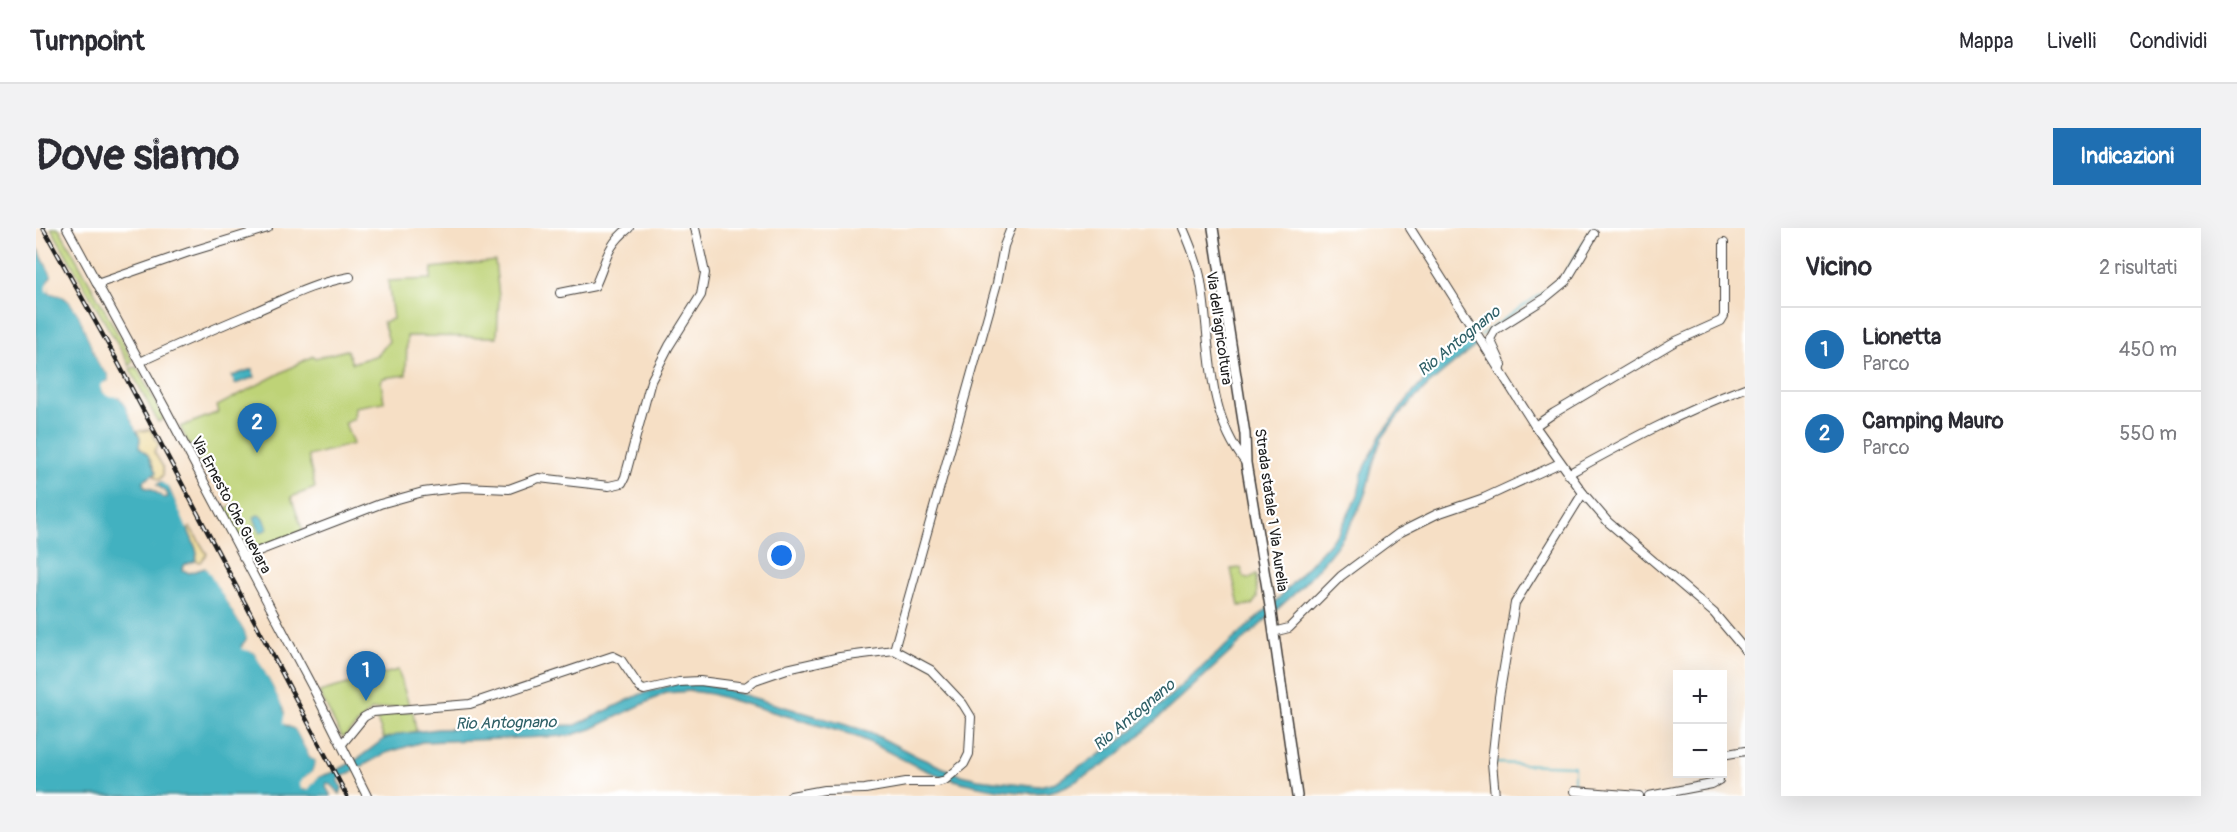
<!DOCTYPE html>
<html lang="it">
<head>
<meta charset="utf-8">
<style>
  :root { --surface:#fff; --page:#f2f2f3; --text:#2b2b33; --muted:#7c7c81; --line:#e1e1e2; --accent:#1f6fb2 }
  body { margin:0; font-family:Pangolin,sans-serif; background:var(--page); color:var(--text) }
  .controls { position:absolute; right:18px; bottom:18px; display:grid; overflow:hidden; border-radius:0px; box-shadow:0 6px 24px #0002 }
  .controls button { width:54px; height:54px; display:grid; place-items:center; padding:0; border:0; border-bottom:2px solid var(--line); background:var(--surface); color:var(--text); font:30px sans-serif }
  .you { position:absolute; left:746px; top:328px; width:21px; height:21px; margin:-15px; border:4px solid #fff; border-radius:50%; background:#1a73e8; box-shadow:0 0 0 9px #1a73e833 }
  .badge { display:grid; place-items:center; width:39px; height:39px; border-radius:50%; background:var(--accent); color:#fff; font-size:20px; font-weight:700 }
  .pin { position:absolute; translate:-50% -50px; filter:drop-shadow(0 2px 3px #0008) }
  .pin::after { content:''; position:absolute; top:32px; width:21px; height:18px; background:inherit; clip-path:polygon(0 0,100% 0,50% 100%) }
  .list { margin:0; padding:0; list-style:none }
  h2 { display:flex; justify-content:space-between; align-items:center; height:78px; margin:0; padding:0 24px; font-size:26px }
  h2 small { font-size:20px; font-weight:400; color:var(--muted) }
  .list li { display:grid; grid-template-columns:39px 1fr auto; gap:18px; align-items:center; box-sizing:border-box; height:84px; padding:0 24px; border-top:2px solid var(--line) }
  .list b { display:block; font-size:22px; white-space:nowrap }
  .list p { margin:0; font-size:20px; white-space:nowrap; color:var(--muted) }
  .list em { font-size:20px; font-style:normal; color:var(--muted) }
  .map { position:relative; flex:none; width:1709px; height:568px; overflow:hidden; border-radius:0px }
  header { display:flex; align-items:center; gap:36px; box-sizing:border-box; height:84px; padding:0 30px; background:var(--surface); border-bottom:2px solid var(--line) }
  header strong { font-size:28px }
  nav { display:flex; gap:33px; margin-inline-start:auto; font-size:21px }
  .intro { display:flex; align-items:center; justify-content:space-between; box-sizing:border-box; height:144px; padding:0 36px }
  h1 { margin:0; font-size:42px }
  .button { padding:15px 27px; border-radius:0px; background:var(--accent); color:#fff; font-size:21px; font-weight:700 }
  main { display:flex; gap:36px; padding:0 36px }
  aside { flex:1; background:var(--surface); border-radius:0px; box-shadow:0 6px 24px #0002 }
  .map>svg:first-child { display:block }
  .green { fill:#bed377; stroke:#6d784a; stroke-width:1.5 }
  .sand { fill:#eeda9e; stroke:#857b5d; stroke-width:1.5 }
  .water { fill:#43b1c0; stroke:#30666e; stroke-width:1.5 }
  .pier { fill:#f6dfc5 }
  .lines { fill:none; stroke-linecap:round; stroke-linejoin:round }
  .stream { stroke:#43b1c0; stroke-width:2 }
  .minor-casing { stroke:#3d3935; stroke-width:10 }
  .major-casing { stroke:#3d3935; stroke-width:12 }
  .minor { stroke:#fff; stroke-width:8 }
  .major { stroke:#fff; stroke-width:9 }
  .rail-casing { stroke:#1c1c1c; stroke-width:4.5 }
  .rail { stroke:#fff; stroke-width:2; stroke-dasharray:7; stroke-linecap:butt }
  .labels { text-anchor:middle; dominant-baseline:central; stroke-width:4.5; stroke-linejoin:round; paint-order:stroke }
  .street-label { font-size:15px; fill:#1c1c1c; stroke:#fff }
  .water-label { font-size:16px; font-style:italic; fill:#2e5f66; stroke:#fff }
</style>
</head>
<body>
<header>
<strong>Turnpoint</strong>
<nav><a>Mappa</a><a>Livelli</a><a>Condividi</a></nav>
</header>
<div class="intro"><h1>Dove siamo</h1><a class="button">Indicazioni</a></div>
<main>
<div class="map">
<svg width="1709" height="568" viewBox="0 0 1709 568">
  <rect width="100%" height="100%" fill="#fff"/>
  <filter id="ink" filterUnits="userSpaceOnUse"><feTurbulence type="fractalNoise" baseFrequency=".0167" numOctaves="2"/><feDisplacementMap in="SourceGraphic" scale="12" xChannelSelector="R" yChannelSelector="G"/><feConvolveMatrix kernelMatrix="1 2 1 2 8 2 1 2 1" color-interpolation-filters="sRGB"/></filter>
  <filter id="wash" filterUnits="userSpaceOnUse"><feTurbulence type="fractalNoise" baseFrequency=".008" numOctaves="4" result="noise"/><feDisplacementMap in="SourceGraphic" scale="24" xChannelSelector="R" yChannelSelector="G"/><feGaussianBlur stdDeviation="1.35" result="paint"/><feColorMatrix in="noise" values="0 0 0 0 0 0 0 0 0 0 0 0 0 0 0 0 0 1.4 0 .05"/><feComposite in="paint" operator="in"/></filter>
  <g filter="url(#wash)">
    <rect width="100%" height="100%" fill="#f6dfc5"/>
    <g class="green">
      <path d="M 15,0 L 23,0 L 97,133 L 94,138 Z"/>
      <path d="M 459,33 L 463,69 L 461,109 L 371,108 L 370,147 L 347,150 L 345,154 L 348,174 L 319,179 L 318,191 L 309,195 L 317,216 L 272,228 L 279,260 L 255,269 L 267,303 L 208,326 L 185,283 L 198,276 L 175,236 L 166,240 L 144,199 L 183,184 L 181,178 L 277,128 L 279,130 L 311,122 L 316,135 L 342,127 L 353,113 L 347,94 L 357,91 L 352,53 L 395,51 L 396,40 Z"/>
      <path d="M 99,139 L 101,140 L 128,191 L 122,194 L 94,141 Z"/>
      <path d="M 1205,340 L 1208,350 L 1213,351 L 1220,346 L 1221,370 L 1216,377 L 1203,378 L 1195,341 Z"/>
      <path d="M 362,442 L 373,477 L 336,482 L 308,509 L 305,508 L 283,464 Z"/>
      <path d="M 377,483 L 380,503 L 348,511 L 339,486 Z"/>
    </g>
    <g class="sand">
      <path d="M 114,201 L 123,217 L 118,224 L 127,239 L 127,247 L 123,252 L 118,248 L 119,243 C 117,238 115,231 111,227 C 107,223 104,223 102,217 L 104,213 L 100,202 L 108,203 Z"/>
      <path d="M 154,299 L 171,326 L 165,334 L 159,333 L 161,326 L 151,301 Z"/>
    </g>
    <g class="water">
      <path d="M 0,18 L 16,48 L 12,53 L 13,65 L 26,68 L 34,74 L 43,87 L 63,137 L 73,147 L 73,153 L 69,154 L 67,164 L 83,169 L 87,173 L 104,210 L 103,219 L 112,227 L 120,245 L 107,253 L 108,259 L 115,261 L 128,270 L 132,269 L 131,265 L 121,257 L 125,254 L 131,256 L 144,282 L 160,321 L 161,326 L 159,333 L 148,337 L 147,342 L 153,345 L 169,340 L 172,341 L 209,404 L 211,411 L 205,418 L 218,424 L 222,430 L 244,472 L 249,484 L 249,497 L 259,501 L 274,529 L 280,533 L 276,544 L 267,551 L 266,561 L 270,562 L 282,549 L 298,544 L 320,532 L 348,511 L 363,506 L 402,501 L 540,497 L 605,466 L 642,455 L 671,456 L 834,504 L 882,529 L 922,546 L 942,551 L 1003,558 L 1020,554 L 1078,518 L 1241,372 L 1303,304 L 1322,267 L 1326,246 L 1344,208 L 1370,173 L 1398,141 L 1437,109 L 1441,117 C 1407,144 1371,172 1347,209 C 1338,225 1335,248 1329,266 C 1315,306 1287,336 1258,366 L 1082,527 C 1064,539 1034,560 1013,564 C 974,568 913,554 878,537 C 857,527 838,515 816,507 L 675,466 L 655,463 L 630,465 L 555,501 L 532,508 L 386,514 L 350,525 L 302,551 L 306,560 L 304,566 L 297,558 L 291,555 L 290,559 L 295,568 L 0,568 Z"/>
      <path d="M 216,141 L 219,149 L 199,156 L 196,148 Z"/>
      <path d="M 222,287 L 228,290 L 232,301 L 224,305 L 218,289 Z"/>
    </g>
    <g class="pier">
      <path d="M 0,15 L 19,47 L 19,51 L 13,58 L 13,62 L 34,69 L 45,86 L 65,135 L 75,146 L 75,154 L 69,157 L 69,163 L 84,167 L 89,171 L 104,203 L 100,202 L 87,173 L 83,169 L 71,168 L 67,164 L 65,158 L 67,155 L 73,153 L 73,147 L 63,137 L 43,87 L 34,74 L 29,69 L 10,63 L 10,57 L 16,48 Z"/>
      <path d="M 125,251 L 132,254 L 136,259 L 154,299 L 151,301 L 134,261 L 123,252 Z"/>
      <path d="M 168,337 L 174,339 L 212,403 L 214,411 L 208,419 L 220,422 L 240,457 L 252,484 L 250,494 L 261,499 L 276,527 L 283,532 L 281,542 L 269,552 L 268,558 L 270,559 L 280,546 L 295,542 L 282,549 L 272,562 L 265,561 L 264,556 L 266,551 L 276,544 L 280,533 L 274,529 L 259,501 L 247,495 L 249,484 L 237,459 L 218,424 L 205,421 L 211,411 L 209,404 Z"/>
    </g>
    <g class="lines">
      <g class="stream">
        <path d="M 1445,107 L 1525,52 L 1557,0"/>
        <path d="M 1458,535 L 1538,538 L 1538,560"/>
      </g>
    </g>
  </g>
  <g filter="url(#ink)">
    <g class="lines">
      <g class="minor-casing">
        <g id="minor">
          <path d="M 31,0 L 129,180 L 280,466 L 331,568"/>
          <path d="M 1147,0 C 1154,16 1160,31 1164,48 C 1176,112 1167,181 1210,235"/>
          <path d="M 1374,0 L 1499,198 L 1547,265 L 1572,294 L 1678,385 L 1709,422"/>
          <path d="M 61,56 L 153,24 L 232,0"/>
          <path d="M 524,65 L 559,58 C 571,33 569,19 593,0"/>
          <path d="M 104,134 C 142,116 180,100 218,84 C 253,69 275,56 314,49"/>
          <path d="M 1464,143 L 1466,137 L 1454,111 L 1459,102 L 1508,71 L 1530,53 L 1558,6"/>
          <path d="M 1499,198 L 1518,185 L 1638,114 L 1685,93 L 1688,88 L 1688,15"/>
          <path d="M 1532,246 C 1590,214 1647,183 1709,160"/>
          <path d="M 207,329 L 344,276 L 387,264 L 427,259 L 473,261 L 503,250 L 573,258 L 586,255 L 589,249 L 615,153 L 633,118 L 665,67 L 669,45 L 659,0"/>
          <path d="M 1237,404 L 1253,400 L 1305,348 L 1363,305 L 1401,286 L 1448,270 L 1524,235"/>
          <path d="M 858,422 L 961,55 L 968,18 L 975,0"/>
          <path d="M 306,516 L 328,489 L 337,484 L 434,476 L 577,428 L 585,432 L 604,460 L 608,462 L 643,454 L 664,453 L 710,459 L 719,452 L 751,441 L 804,429 L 858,422 L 895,442 L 927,476 L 935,489 L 933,526 L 928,536 L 909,552 L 902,554 L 870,554 L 829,561 L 788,562 L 755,568"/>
          <path d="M 1686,527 L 1709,523"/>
          <path d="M 1539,563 L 1603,568"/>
          <path d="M 1459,568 L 1456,534 L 1463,469 L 1479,375 L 1547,265"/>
          <path d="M 1613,568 L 1676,556 L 1683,552 L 1682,546"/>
        </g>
      </g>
      <g class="major-casing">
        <path id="major" d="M 1177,0 L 1209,206 L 1210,235 L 1234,378 L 1261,568"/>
      </g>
      <use href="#minor" class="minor"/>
      <use href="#major" class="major"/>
      <g class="rail-casing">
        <path id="rail" d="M 7,0 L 78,127 L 311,568"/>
      </g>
      <use href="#rail" class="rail"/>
    </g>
  </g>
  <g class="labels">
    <g class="street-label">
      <text transform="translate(1183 100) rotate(82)">Via dell'agricoltura</text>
      <text transform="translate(195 277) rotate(62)">Via Ernesto Che Guevara</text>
      <text transform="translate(1235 282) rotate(82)">Strada statale 1 Via Aurelia</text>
    </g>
    <g class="water-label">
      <text transform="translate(1423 113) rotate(-39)">Rio Antognano</text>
      <text transform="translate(1098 487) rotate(-40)">Rio Antognano</text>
      <text transform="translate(470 495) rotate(-1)">Rio Antognano</text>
    </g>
  </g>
</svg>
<div class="controls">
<button>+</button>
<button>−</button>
</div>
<div class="you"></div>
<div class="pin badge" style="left:330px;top:473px">1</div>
<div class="pin badge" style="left:221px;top:225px">2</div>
</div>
<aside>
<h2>Vicino<small>2 risultati</small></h2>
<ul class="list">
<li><span class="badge">1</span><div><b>Lionetta</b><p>Parco</p></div><em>450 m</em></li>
<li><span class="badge">2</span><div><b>Camping Mauro</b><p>Parco</p></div><em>550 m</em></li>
</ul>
</aside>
</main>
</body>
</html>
